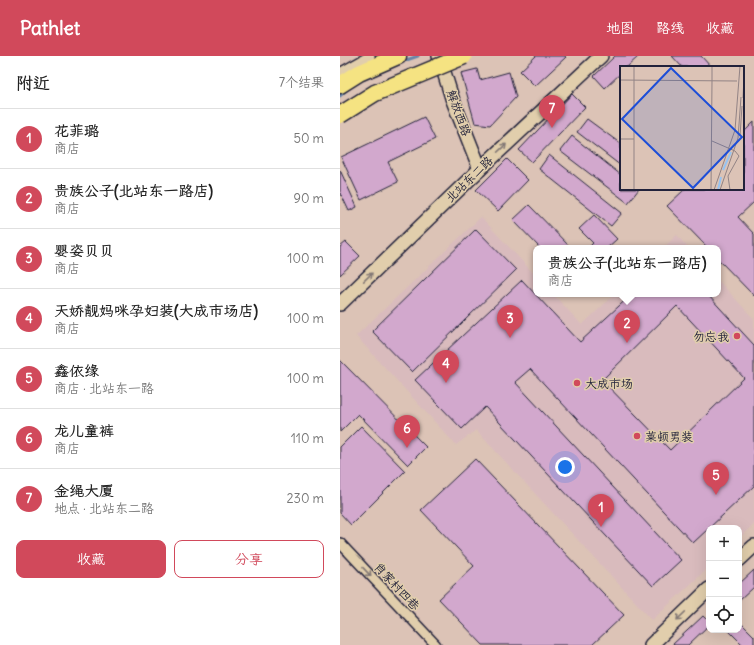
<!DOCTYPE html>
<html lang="zh">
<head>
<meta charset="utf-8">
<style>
  :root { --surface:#fff; --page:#f6f6f6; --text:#222; --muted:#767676; --line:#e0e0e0; --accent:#d1495b }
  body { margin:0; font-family:Delius,"LXGW WenKai TC",sans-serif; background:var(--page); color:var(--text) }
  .controls { position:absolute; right:12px; bottom:12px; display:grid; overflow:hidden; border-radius:8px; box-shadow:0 4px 16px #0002 }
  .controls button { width:36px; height:36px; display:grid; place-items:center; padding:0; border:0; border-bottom:1px solid var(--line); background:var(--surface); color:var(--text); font:20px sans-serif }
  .you { position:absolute; left:225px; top:411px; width:14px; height:14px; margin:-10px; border:3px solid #fff; border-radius:50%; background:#1a73e8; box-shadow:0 0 0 6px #1a73e833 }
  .badge { display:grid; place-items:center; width:26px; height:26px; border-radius:50%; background:var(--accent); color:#fff; font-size:13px; font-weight:700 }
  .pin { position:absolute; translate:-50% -33px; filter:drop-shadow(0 1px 2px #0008) }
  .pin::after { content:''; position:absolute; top:21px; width:14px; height:12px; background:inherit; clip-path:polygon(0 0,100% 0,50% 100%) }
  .popup { position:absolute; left:193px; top:189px; width:188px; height:52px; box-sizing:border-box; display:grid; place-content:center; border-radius:8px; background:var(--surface); filter:drop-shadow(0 1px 3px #0005); font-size:13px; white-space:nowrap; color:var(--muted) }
  .popup b { font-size:15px; color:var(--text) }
  .popup::after { content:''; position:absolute; left:50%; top:100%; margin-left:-8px; border:8px solid transparent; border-top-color:var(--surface) }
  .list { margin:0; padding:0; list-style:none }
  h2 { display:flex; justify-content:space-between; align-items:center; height:52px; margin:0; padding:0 16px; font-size:17px }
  h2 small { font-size:13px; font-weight:400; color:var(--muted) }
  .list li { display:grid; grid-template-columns:26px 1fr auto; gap:12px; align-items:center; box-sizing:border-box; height:60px; padding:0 16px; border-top:1px solid var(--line) }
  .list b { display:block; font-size:15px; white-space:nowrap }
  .list p { margin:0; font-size:13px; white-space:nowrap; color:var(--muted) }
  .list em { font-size:13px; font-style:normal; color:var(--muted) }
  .actions { display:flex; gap:8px; padding:12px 16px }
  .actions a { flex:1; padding:9px 0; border:1px solid var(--accent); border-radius:8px; text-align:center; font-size:14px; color:var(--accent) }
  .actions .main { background:var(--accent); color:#fff }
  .icon { flex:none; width:22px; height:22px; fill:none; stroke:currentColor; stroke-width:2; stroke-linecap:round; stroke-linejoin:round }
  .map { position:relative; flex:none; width:414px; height:589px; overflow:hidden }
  header { display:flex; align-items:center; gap:24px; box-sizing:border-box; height:56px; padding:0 20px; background:var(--accent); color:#fff }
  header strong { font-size:19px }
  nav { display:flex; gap:22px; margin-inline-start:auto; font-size:14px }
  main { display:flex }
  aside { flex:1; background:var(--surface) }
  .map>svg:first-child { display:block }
  .built { fill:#d9bbbd }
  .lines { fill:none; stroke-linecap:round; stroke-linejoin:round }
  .stream { stroke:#6883a8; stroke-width:3 }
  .building { fill:#d2a8cd; stroke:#22223b; fill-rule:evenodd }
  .street-casing { stroke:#22223b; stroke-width:12 }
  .secondary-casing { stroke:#22223b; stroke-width:16 }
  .highway-casing { stroke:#22223b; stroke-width:19 }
  .street { stroke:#e1ceac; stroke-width:9 }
  .secondary { stroke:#e1ceac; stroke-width:13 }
  .highway { stroke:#f5e382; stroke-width:16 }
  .highway-bridge-casing { stroke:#22223b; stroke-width:19; stroke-linecap:butt }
  .highway-bridge { stroke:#f5e382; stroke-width:16 }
  .oneway { stroke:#827874 }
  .poi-dot { fill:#d1495b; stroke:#e1ceac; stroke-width:1.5 }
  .labels { text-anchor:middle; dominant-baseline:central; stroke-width:3; stroke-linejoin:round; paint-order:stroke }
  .street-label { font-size:12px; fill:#22223b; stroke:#e1ceac }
  .poi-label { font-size:12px; fill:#22223b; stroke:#e1ceac; text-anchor:start }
  .inset-river { fill:none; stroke:#97c3f1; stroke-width:2 }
  .inset-road { fill:none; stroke:#928385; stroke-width:1 }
  .view { fill:#1d4ed8; fill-opacity:0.15; stroke:#1d4ed8; stroke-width:2 }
  .inset-edge { fill:none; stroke:#22223b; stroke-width:2 }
</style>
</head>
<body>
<header>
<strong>Pathlet</strong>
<nav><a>地图</a><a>路线</a><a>收藏</a></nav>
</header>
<main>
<aside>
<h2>附近<small>7个结果</small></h2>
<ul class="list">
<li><span class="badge">1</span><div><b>花菲璐</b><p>商店</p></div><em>50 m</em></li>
<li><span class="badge">2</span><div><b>贵族公子(北站东一路店)</b><p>商店</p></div><em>90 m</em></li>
<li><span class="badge">3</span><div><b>婴姿贝贝</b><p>商店</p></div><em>100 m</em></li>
<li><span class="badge">4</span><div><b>天娇靓妈咪孕妇装(大成市场店)</b><p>商店</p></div><em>100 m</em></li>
<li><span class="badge">5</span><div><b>鑫依缘</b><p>商店 · 北站东一路</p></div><em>100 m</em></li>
<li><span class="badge">6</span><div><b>龙儿童裤</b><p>商店</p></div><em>110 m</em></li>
<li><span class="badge">7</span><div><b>金绳大厦</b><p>地点 · 北站东二路</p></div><em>230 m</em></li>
</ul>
<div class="actions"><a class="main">收藏</a><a>分享</a></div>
</aside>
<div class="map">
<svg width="414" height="589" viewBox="0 0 414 589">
  <rect width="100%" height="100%" fill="#dcc3b6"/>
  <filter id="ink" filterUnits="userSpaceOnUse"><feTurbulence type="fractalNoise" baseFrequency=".025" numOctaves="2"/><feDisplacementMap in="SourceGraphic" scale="8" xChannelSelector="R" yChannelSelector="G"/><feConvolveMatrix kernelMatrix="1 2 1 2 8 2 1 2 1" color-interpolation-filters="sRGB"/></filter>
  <g filter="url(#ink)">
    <g class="built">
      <path d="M 141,161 L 196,220 L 196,238 L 213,238 L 242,269 L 275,238 L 378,238 L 378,224 L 414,263 L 414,468 L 399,482 L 399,472 L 369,472 L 369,511 L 312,564 L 136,374 L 116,389 L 16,280 Z"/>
      <path d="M 337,179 L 348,192 L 323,192 Z"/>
    </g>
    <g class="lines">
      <g class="stream">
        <path d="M 61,6 L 78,0"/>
        <path d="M 0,40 L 9,32"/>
      </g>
    </g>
    <g class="building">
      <path d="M 196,0 L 225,0 L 226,1 L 195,30 L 180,15 Z"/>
      <path d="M 275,0 L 299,0 L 287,11 L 281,11 L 281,17 L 265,32 L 254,20 Z"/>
      <path d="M 332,0 L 361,0 L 371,11 L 342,11 Z"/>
      <path d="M 137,13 L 140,24 L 169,16 L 176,41 L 150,69 L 135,67 L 121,17 Z"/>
      <path d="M 232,38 L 245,51 L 192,106 L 179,94 Z"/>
      <path d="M 84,61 L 95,83 L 48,106 L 58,126 L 21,144 L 1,101 Z"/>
      <path d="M 247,63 L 281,88 L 281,110 L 237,76 Z"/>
      <path d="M 414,66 L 414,146 L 398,161 L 414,178 L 414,240 L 378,203 L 378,192 L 368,192 L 327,150 L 345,133 L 403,133 L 403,77 Z"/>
      <path d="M 232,80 L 281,119 L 281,133 L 299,133 L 288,147 L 220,95 Z"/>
      <path d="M 209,99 L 282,157 L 271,170 L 199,113 Z"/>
      <path d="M 167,103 L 188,124 L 158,155 L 136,134 Z"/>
      <path d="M 0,114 L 17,151 L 9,155 L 0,136 Z"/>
      <path d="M 189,149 L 231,192 L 200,192 L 173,164 Z"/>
      <path d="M 254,159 L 277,183 L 267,192 L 248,192 L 253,187 L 239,173 Z"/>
      <path d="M 136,173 L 176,214 L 72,316 L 32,275 Z"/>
      <path d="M 6,186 L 20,200 L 0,219 L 0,191 Z"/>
      <path d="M 182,224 L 240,286 L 292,238 L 367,238 L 414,289 L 414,430 L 353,487 L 190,313 L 175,326 L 341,504 L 313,530 L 145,351 L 122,373 L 75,324 ZM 337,250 L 404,322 L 330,394 L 262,324 Z"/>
      <path d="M 0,304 L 86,391 L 68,409 L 18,358 L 0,376 Z"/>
      <path d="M 21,370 L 65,415 L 11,469 L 0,457 L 0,391 Z"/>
      <path d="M 135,403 L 284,559 L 252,589 L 143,589 L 99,543 L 134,510 L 81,454 Z"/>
      <path d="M 414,514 L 414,531 L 399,545 L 399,528 Z"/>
      <path d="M 363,560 L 369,566 L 369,569 L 348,589 L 332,589 Z"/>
      <path d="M 399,565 L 414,580 L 414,589 L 403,589 L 388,574 L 399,574 Z"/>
    </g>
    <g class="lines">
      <g class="street-casing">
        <g id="street">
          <path d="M 0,17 L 30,0"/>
          <path d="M 0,487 L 96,589"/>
        </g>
      </g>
      <g class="secondary-casing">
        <g id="secondary">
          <path d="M 99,0 L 112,42 L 140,113"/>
          <path d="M 0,248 L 140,113 L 261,0"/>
          <path d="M 399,504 L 414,490"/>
          <path d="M 311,589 L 369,533"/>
        </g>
      </g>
      <g class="highway-casing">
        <path id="highway" d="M 0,29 L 19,17 L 58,0"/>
      </g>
      <use href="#street" class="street"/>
      <use href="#secondary" class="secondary"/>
      <use href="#highway" class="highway"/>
      <g class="highway-bridge-casing">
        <path id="highway-bridge" d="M 0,59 L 35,37 L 124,0"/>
      </g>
      <use href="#highway-bridge" class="highway-bridge"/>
    </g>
    <defs><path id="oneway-shaft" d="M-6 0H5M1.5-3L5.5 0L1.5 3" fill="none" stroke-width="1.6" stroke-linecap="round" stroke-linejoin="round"/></defs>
    <g class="oneway">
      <use href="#oneway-shaft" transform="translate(162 92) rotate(-43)"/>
      <use href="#oneway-shaft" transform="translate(28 221) rotate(-44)"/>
      <use href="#oneway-shaft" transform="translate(27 516) rotate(47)"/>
      <use href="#oneway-shaft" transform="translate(341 560) rotate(136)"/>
    </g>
  </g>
  <g class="poi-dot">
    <circle cx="397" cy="280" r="4"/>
    <circle cx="237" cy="327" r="4"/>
    <circle cx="297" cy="380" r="4"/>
  </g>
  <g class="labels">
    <g class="street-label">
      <text transform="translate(119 57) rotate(70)">解放西路</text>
      <text transform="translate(129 123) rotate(-44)">北站东二路</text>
      <text transform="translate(57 530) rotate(47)">肖家村四巷</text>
    </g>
    <g class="poi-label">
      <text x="389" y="280" text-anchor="end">勿忘我</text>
      <text x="245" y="327">大成市场</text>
      <text x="305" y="380">莱顿男装</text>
    </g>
  </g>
  <g transform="translate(280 10)">
    <rect width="124" height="124" fill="#dcc3b6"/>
    <path class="inset-river" d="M 103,104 L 111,86M 98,124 L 101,111"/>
    <path class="inset-road" d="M 92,0 L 92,15M 0,14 L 117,15M 123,32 L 124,10M 120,70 L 122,40M 0,73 L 14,73M 92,75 L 115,85 L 119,90 L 108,110 L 110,124M 14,124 L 14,0M 91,124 L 92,15M 94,124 L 115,64 L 120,0M 100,124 L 118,72 L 121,31"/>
    <path class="view" d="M 51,2 L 122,71 L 73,122 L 2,53 Z"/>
    <rect width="124" height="124" class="inset-edge"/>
  </g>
</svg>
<div class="controls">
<button>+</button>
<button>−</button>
<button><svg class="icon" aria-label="locate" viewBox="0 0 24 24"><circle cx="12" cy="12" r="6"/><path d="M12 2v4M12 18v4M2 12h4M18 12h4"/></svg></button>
</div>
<div class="you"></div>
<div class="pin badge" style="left:261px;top:471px">1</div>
<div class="pin badge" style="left:287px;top:287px">2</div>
<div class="popup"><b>贵族公子(北站东一路店)</b>商店</div>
<div class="pin badge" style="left:170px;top:282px">3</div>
<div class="pin badge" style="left:106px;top:327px">4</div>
<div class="pin badge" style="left:376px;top:439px">5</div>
<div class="pin badge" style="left:67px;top:392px">6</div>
<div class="pin badge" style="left:212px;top:72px">7</div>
</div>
</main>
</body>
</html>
